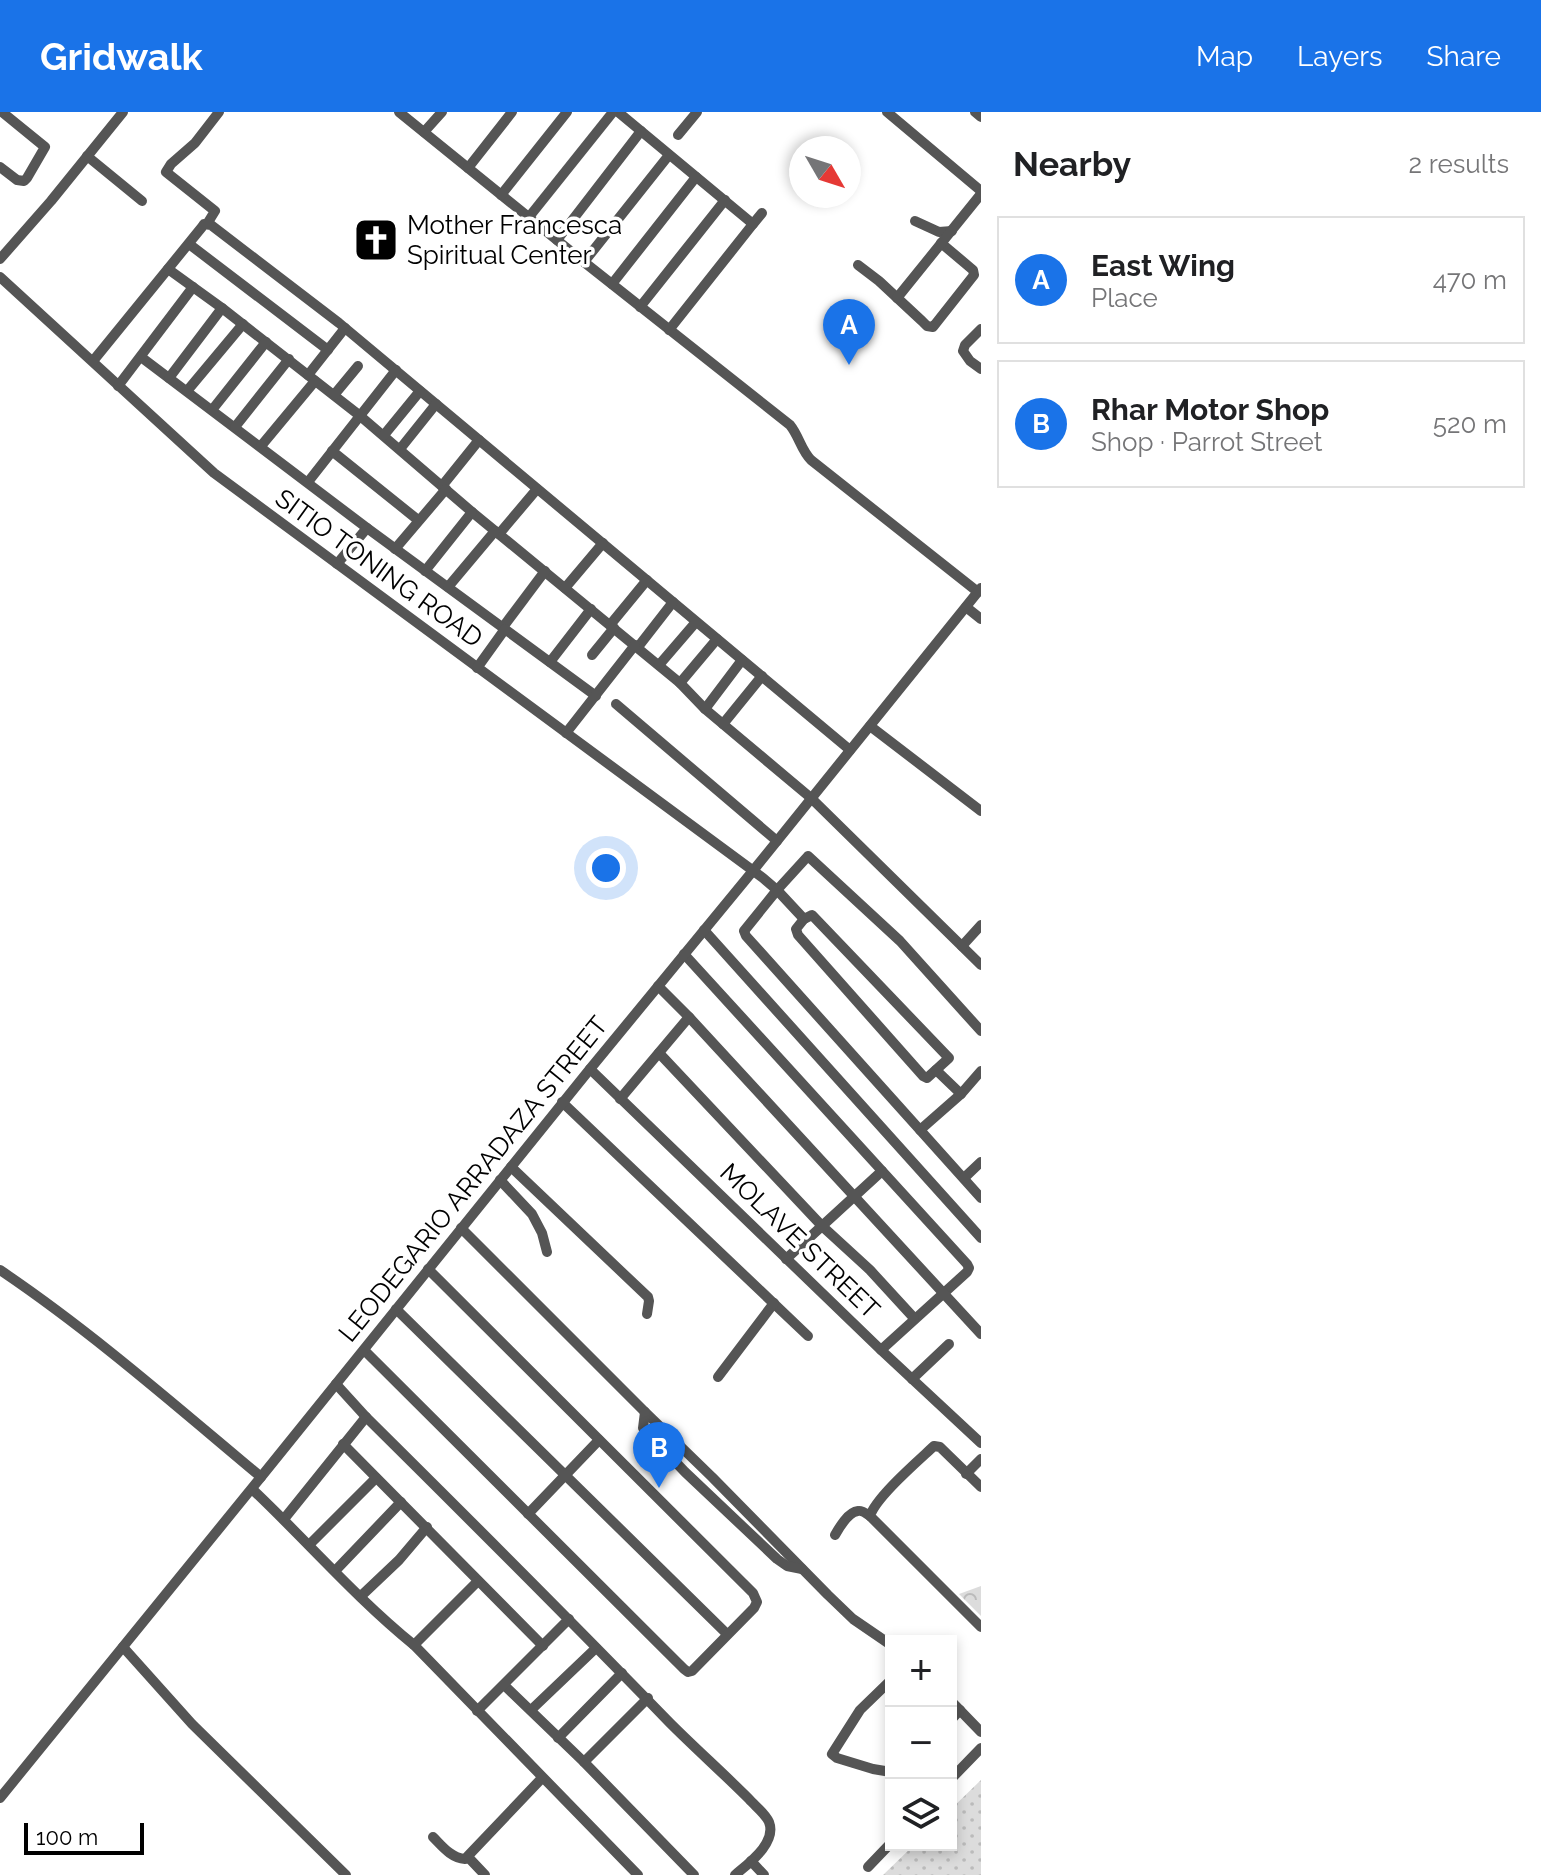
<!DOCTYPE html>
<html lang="en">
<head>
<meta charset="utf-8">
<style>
  :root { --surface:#fff; --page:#f6f6f6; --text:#202124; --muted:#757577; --line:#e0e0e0; --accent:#1a73e8 }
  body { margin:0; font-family:Raleway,sans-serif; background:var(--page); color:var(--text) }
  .controls { position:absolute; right:24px; bottom:24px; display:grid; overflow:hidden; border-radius:0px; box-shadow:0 4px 12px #0003 }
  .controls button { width:72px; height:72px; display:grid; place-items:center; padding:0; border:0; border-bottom:2px solid var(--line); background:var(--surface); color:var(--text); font:40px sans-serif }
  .compass { position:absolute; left:789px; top:24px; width:72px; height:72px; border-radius:50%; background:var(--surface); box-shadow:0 4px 12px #0003; rotate:129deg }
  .scale { position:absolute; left:24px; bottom:20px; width:120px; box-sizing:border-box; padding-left:8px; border:4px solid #000; border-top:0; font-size:22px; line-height:28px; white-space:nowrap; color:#000; -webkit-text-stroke:6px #fff; paint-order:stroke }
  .you { position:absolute; left:606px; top:756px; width:28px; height:28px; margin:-20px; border:6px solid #fff; border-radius:50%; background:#1a73e8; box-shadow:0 0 0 12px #1a73e833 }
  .badge { display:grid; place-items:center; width:52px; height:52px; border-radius:50%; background:var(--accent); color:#fff; font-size:26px; font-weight:700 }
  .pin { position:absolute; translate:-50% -66px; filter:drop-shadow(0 2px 4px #0008) }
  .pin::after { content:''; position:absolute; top:42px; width:28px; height:24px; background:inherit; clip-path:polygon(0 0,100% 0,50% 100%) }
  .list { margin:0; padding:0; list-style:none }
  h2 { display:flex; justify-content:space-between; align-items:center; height:104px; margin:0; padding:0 32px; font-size:34px }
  h2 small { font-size:26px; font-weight:400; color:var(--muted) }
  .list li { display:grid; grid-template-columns:52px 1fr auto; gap:24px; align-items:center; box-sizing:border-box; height:128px; margin:0 16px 16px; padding:0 16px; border:2px solid var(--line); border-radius:0px }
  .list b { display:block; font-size:30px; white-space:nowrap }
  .list p { margin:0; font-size:26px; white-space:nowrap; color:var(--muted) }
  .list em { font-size:26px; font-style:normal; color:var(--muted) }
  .icon { flex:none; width:44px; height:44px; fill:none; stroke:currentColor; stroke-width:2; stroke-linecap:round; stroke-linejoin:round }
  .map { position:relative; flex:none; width:981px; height:1763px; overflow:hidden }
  header { display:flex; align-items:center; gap:48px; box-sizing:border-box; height:112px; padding:0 40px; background:var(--accent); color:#fff }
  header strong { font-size:38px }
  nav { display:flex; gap:44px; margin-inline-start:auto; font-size:28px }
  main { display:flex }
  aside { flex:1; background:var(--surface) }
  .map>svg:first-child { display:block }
  .grass { fill:url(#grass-dots) }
  .forest { fill:url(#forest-crowns) }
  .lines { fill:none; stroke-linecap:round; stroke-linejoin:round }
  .minor { stroke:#555; stroke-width:10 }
  .labels { text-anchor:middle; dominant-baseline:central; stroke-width:7; stroke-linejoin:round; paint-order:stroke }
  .poi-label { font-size:26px; fill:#000; stroke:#fff; text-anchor:start }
  .street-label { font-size:26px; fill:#000; stroke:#fff }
</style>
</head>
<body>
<header>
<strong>Gridwalk</strong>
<nav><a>Map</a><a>Layers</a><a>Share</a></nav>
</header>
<main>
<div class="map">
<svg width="981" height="1763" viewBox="0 0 981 1763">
  <defs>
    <pattern id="grass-dots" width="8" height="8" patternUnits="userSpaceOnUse" patternTransform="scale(2)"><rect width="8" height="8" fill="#dcdcdc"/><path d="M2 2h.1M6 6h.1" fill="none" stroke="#bbb" stroke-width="1.8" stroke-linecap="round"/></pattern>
    <pattern id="forest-crowns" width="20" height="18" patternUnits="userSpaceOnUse" patternTransform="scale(2)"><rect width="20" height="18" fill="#dcdcdc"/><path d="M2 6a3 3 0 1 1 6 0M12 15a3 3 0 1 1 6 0" fill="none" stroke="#bbb"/></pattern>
  </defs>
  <rect width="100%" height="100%" fill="#fff"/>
  <path class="grass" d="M 981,1668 L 981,1763 L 883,1763 L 914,1733 L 951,1733 L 951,1697 Z"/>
  <path class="forest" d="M 981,1474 L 981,1504 L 959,1482 Z"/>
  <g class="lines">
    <g class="minor">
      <path d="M 399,0 L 584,150 L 790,313 C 799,324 801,338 811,348 L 978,480"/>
      <path d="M 618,0 L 753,112 L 669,218"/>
      <path d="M 887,0 L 981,79"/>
      <path d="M 975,0 L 981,5"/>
      <path d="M 424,20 L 442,0"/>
      <path d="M 678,23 L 697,0"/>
      <path d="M 87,44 L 142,89"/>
      <path d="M 0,55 L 17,68 L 24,69 L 27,66 L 45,35 L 2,0"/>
      <path d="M 468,56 L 512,0"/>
      <path d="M 501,83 L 567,0"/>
      <path d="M 529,105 L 613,0"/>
      <path d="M 915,109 L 939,120 L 952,119"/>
      <path d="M 207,112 L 215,99 L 166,60 L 171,52 L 195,31 L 219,0"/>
      <path d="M 753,112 L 762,101"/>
      <path d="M 557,128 L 641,19"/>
      <path d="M 189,132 L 328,238"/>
      <path d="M 0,147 L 51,89 L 123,0"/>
      <path d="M 584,150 L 669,43"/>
      <path d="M 858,153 L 879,169 L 922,209 L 927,214 L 933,215 L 974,163 L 973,158 L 941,131"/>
      <path d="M 168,157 L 222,196 L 359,303 L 472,400 L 680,571 L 705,597 L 811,686 L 981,853"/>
      <path d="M 0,165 L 214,361 L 763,766 L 777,778 L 804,807"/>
      <path d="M 612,172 L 696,65"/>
      <path d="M 897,186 L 981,82"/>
      <path d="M 640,195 L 725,88"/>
      <path d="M 981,217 L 965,233 L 963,239 L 970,249 L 981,257"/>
      <path d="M 141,245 L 367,416 L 596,584"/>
      <path d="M 93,249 L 202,115 L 204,112 L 211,113 L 339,211 L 850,638"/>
      <path d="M 308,263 L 345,216"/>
      <path d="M 169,266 L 222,196"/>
      <path d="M 118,274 L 193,175"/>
      <path d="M 187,279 L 243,212"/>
      <path d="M 334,283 L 358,254"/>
      <path d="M 212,298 L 266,230"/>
      <path d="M 235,315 L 289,247"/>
      <path d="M 384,323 L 420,279"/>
      <path d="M 261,334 L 315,269"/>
      <path d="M 400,337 L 436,292"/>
      <path d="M 332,339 L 418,408"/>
      <path d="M 308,370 L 396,258"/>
      <path d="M 442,374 L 479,328"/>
      <path d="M 499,422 L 537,377"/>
      <path d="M 395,437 L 446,377"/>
      <path d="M 337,452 L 367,416"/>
      <path d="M 425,459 L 472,400"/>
      <path d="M 448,475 L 495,419"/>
      <path d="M 565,476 L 603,431"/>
      <path d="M 966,495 L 981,507"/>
      <path d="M 610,513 L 647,468"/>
      <path d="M 503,515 L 545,459"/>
      <path d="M 638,535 L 673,490"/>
      <path d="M 592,543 L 614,516"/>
      <path d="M 550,550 L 591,497"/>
      <path d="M 659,553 L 696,510"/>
      <path d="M 477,556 L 505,517"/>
      <path d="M 680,571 L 717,527"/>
      <path d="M 616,592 L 777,729"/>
      <path d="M 705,597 L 742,548"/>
      <path d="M 723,612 L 762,564"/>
      <path d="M 870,614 L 981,699"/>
      <path d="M 566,621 L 635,533"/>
      <path d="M 812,803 L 949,946 L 927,966 L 923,964 L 798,823 L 796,817 L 804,807 Z"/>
      <path d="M 704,818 L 981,1126"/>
      <path d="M 962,834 L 981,813"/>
      <path d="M 684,842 L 967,1152 L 969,1156 L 967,1160 L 881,1238"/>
      <path d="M 658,874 L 689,905 L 981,1222"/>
      <path d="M 981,919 L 900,829 L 808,744 L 777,778 L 744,819 L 746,824 L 981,1086"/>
      <path d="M 659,941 L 822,1114 L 870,1158 L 914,1206"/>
      <path d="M 590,957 L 881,1238 L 981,1331"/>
      <path d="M 936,958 L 961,982"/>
      <path d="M 620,987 L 689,905"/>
      <path d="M 562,990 L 808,1224"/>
      <path d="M 920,1018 L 961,982 L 981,959"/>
      <path d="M 511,1055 L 648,1185 L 649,1189 L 647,1202"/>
      <path d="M 964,1066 L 981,1050"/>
      <path d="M 500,1068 L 532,1102 L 542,1121 L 547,1140"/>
      <path d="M 461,1116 L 645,1300 L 712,1365 L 828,1483 L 853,1507 L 891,1533"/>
      <path d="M 786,1147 L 882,1059"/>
      <path d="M 0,1158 C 92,1220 176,1294 261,1365"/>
      <path d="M 396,1197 L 727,1522"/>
      <path d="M 364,1238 L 684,1557 L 688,1560 L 692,1559 L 754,1496 L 757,1490 L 753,1481 L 428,1157"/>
      <path d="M 718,1265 L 774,1191"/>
      <path d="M 912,1267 L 949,1232"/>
      <path d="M 336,1272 L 366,1305 C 468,1406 570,1508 670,1611 C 696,1637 723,1661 749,1687 C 755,1694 765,1701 769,1710 C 777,1731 749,1751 735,1763"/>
      <path d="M 645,1300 L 643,1316 L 685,1360 L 777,1447 L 787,1454 L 802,1457"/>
      <path d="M 343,1332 L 543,1534"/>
      <path d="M 966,1362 L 981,1347"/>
      <path d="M 981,1375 L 940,1335 L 934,1334 C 918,1349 876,1385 870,1404 L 981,1515"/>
      <path d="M 252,1377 C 306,1428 356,1486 414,1533 L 638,1763"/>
      <path d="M 528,1402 L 599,1328"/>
      <path d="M 284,1407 L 366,1305"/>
      <path d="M 835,1423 C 839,1416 848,1400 858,1399 C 862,1398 867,1402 870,1404"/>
      <path d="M 310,1432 L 376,1366"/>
      <path d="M 335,1459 L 401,1390"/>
      <path d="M 361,1484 L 399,1448 L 427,1415"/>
      <path d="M 414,1533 L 478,1469"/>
      <path d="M 123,1535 L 192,1612 L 346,1763"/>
      <path d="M 891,1568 L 860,1598 L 832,1642 L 837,1646 L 873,1657 L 891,1660"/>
      <path d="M 504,1573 L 584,1650 L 694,1763"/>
      <path d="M 951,1589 L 981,1620"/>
      <path d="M 531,1598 L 596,1536"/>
      <path d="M 477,1599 L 569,1507"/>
      <path d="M 951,1608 L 960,1598"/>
      <path d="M 558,1626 L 622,1561"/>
      <path d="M 584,1650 L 648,1586"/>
      <path d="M 951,1667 L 981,1636"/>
      <path d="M 0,1686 L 261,1365 L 590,957 L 752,760 L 981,476"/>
      <path d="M 433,1725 C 442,1734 451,1746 465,1747 L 542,1666"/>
      <path d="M 468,1745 L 485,1763"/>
      <path d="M 751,1749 L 764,1763"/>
      <path d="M 868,1755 L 891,1731"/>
    </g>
  </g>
  <defs>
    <g id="church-square" transform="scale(2.3)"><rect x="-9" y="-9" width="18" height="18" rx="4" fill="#000" stroke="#fff"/><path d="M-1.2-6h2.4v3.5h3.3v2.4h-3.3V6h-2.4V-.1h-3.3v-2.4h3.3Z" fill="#fff"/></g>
  </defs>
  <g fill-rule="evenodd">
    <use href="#church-square" x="376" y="128"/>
  </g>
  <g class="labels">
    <g class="poi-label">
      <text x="407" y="113">Mother Francesca<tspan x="407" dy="30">Spiritual Center</tspan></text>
    </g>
    <g class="street-label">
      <text transform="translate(379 456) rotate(36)">SITIO TONING ROAD</text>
      <text transform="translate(473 1067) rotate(-51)">LEODEGARIO ARRADAZA STREET</text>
      <text transform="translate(800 1129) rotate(44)">MOLAVE STREET</text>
    </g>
  </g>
</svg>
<div class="controls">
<button>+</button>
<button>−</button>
<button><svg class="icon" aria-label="layers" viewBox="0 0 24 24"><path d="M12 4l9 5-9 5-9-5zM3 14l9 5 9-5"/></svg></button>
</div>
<svg class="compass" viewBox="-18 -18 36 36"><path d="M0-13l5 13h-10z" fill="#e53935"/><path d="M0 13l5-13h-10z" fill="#757577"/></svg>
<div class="scale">100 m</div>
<div class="you"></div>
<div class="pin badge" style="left:849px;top:253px">A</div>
<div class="pin badge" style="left:659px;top:1376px">B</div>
</div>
<aside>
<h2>Nearby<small>2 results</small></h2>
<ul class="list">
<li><span class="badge">A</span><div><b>East Wing</b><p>Place</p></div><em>470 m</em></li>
<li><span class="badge">B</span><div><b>Rhar Motor Shop</b><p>Shop · Parrot Street</p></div><em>520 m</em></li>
</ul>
</aside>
</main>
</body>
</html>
